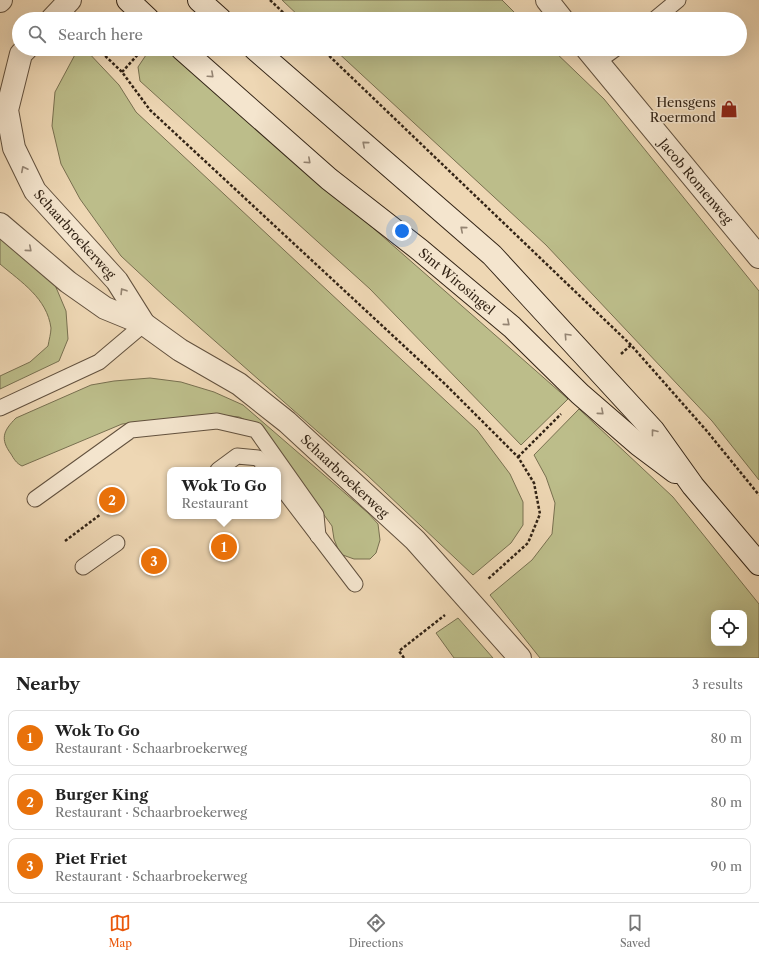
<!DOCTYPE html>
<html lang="en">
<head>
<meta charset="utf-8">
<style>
  :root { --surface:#fff; --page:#f6f6f6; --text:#222; --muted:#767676; --line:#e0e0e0; --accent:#ea580c }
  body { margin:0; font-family:"Libre Caslon Text",serif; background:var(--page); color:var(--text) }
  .controls { position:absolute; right:12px; bottom:12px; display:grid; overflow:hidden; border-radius:8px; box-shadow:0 4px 16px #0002 }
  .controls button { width:36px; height:36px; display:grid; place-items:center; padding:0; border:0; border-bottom:1px solid var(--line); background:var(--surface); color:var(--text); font:20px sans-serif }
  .you { position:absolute; left:402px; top:231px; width:14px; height:14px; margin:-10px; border:3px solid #fff; border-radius:50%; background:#1a73e8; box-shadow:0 0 0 6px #1a73e833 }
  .badge { display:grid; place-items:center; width:26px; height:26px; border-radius:50%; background:var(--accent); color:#fff; font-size:13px; font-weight:700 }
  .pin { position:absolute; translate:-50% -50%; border:2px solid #fff; box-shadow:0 1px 4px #0006 }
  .popup { position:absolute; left:167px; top:467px; width:114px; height:52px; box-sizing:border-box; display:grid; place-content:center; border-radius:8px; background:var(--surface); filter:drop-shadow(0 1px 3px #0005); font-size:13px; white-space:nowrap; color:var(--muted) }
  .popup b { font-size:15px; color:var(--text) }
  .popup::after { content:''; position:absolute; left:50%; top:100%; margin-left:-8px; border:8px solid transparent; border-top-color:var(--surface) }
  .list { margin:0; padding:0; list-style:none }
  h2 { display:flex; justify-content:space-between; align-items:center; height:52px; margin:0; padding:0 16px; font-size:17px }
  h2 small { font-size:13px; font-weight:400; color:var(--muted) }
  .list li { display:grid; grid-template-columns:26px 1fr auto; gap:12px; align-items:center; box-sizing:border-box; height:56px; margin:0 8px 8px; padding:0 8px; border:1px solid var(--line); border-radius:8px }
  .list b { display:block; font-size:15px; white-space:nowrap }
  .list p { margin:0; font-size:13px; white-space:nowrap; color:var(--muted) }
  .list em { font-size:13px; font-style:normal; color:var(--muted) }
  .icon { flex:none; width:22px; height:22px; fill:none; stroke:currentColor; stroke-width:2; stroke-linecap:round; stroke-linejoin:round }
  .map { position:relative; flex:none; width:759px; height:658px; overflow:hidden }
  .search { position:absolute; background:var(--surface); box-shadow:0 4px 16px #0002; left:12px; right:12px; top:12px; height:44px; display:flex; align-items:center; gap:10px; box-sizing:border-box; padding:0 14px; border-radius:22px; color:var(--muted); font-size:15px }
  .sheet { height:244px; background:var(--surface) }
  nav { display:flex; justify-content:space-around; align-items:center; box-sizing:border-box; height:56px; border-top:1px solid var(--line); background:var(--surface); font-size:11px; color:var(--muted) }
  nav a { display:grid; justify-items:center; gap:2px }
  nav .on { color:var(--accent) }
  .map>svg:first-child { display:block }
  .green { fill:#bcbd8a; stroke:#787050; fill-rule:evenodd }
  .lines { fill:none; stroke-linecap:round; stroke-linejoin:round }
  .service-casing { stroke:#62513e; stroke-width:17 }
  .minor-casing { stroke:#62513e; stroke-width:24 }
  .secondary-casing { stroke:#332416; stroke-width:24 }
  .path { stroke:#332416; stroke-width:2.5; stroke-dasharray:3 2; stroke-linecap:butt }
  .service { stroke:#f4e5ce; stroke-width:15 }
  .minor { stroke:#f4e5ce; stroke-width:22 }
  .secondary { stroke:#f4e5ce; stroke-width:22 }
  .oneway { stroke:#948472 }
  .labels { text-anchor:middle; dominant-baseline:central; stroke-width:3; stroke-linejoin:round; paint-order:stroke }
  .poi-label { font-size:13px; fill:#332416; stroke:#f4e5ce; text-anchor:end }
  .street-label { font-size:13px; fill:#332416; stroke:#f4e5ce }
</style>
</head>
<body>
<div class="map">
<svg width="759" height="658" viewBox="0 0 759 658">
  <rect width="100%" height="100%" fill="#eed7b4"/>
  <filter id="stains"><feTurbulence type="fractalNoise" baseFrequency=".005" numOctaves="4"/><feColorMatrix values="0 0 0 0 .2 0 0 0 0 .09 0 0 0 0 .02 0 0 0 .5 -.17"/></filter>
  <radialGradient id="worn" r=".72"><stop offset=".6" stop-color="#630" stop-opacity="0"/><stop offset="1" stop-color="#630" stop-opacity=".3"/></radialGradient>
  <g class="green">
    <path d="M 282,0 L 502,0 L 521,19 L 302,19 Z"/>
    <path d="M 78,49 L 85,49 L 119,85 L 136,112 L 477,430 L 510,474 L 523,502 L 523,525 L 511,543 L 473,575 L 368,476 L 165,297 L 121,256 L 80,199 L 61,164 L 52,126 L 55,92 Z"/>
    <path d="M 150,49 L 177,56 L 568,399 L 521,445 L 370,289 L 140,81 L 138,67 Z"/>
    <path d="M 334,49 L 552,49 L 604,99 L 759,291 L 759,480 L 712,421 L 546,245 Z"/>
    <path d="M 0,238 L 55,285 L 66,311 L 68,339 L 59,361 L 0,389 L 0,376 L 30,362 L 48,346 C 49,340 51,333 51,328 C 47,298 21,282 0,264 Z"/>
    <path d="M 150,378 L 181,382 L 214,392 L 243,405 L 368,513 L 378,524 L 380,540 L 376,553 L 370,559 L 354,559 L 340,554 L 334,539 L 332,526 L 261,427 L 239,417 L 221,415 L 122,424 L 22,466 C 16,463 14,459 11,454 C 0,439 3,431 16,418 L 91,385 L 114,381 Z"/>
    <path d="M 579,409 L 673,497 L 759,604 L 759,658 L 540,658 L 490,595 L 532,560 L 552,534 L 555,503 L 546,477 L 534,455 ZM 714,613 L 744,613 L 744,643 L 714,643 Z"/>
    <path d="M 458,618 L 493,658 L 454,658 L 436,633 Z"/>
  </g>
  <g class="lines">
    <g class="service-casing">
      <g id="service">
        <path d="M 655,19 L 678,0"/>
        <path d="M 597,62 L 615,49"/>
        <path d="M 0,408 L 99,362 L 144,324"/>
        <path d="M 218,470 L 237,456 L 258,458 L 268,470"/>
        <path d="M 278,483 L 355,584"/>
        <path d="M 35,499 L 131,430 L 217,421 L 256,430 L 316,515 L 318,536"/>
        <path d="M 83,567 L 117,543"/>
      </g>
    </g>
    <g class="minor-casing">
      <g id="minor">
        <path d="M 547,0 L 562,19"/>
        <path d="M 0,1 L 1,0"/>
        <path d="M 52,19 L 70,0"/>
        <path d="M 26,49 L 21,54 L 7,110 L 14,148 L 35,191 L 117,281 L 144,324"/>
        <path d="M 587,49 L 759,257"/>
        <path d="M 0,224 L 68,282 L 105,308 L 144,324 L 180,350 L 239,384 L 287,422 L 415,540 L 520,658"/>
      </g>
    </g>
    <g class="secondary-casing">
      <g id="secondary">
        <path d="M 128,0 L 148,19"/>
        <path d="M 199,0 L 220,19"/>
        <path d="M 182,49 L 329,179 L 420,250 L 512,327 L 580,394 L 639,445 L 675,472"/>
        <path d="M 255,49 L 492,255 L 653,430 L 693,486 L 759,564"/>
      </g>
    </g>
    <g class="path">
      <path d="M 270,0 L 290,19"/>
      <path d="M 98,49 L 122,72 L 150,110 L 446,385 L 518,457 L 534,483 L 540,514 L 528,543 L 487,580"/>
      <path d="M 322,49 L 631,345 L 706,430 L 759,495"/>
      <path d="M 122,72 L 143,49"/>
      <path d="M 621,354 L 631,345"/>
      <path d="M 518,457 L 561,414"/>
      <path d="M 65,541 L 101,514"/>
      <path d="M 404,658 L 399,651 L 445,615"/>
    </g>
    <use href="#service" class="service"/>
    <use href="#minor" class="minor"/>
    <use href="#secondary" class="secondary"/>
  </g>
  <defs><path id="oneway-chevron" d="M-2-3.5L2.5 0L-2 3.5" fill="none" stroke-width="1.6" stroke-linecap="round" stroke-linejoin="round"/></defs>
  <g class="oneway">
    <use href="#oneway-chevron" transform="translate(211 75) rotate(42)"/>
    <use href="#oneway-chevron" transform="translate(365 144) rotate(-139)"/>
    <use href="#oneway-chevron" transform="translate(308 161) rotate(42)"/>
    <use href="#oneway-chevron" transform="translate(24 169) rotate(-117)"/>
    <use href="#oneway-chevron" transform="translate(463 229) rotate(-139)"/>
    <use href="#oneway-chevron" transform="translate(29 249) rotate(41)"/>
    <use href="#oneway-chevron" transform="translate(123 291) rotate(-122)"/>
    <use href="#oneway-chevron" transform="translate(507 323) rotate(40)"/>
    <use href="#oneway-chevron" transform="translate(567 336) rotate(-133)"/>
    <use href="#oneway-chevron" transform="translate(601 412) rotate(41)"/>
    <use href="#oneway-chevron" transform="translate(654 432) rotate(-128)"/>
  </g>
  <defs>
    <g id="shop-bare" transform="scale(1.38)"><path d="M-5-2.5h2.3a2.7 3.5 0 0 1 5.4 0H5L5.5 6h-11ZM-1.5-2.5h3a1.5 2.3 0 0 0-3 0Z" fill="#8f2418" stroke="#f4e5ce" stroke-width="2.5" paint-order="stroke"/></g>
  </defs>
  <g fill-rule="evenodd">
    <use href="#shop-bare" x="729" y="109"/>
  </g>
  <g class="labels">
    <g class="poi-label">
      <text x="716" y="102">Hensgens<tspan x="716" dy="15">Roermond</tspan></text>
    </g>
    <g class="street-label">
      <text transform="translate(696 181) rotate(50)">Jacob Romenweg</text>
      <text transform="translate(75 234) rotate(48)">Schaarbroekerweg</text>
      <text transform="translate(457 281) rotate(40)">Sint Wirosingel</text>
      <text transform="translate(345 476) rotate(43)">Schaarbroekerweg</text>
    </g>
  </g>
  <rect width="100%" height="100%" filter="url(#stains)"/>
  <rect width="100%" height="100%" fill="url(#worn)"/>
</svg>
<div class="controls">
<button><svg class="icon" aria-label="locate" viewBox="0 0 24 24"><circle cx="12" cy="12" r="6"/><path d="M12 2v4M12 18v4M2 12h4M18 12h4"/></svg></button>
</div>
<div class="you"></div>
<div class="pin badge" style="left:224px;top:547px;background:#e8710a">1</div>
<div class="popup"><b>Wok To Go</b>Restaurant</div>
<div class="pin badge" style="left:112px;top:500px;background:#e8710a">2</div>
<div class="pin badge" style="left:154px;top:561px;background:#e8710a">3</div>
<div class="search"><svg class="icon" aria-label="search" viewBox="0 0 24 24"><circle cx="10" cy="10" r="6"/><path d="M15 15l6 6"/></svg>Search here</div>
</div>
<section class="sheet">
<h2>Nearby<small>3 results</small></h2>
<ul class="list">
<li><span class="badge" style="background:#e8710a">1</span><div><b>Wok To Go</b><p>Restaurant · Schaarbroekerweg</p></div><em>80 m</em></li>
<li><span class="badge" style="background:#e8710a">2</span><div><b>Burger King</b><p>Restaurant · Schaarbroekerweg</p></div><em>80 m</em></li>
<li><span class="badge" style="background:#e8710a">3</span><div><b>Piet Friet</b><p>Restaurant · Schaarbroekerweg</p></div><em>90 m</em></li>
</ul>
</section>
<nav>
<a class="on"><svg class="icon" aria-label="map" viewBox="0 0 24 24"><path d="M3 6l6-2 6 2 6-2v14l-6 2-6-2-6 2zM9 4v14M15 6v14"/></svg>Map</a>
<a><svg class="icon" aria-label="directions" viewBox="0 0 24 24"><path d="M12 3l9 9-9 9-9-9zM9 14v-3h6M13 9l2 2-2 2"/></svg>Directions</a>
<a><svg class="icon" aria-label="saved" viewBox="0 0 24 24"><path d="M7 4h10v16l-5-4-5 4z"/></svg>Saved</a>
</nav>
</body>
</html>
